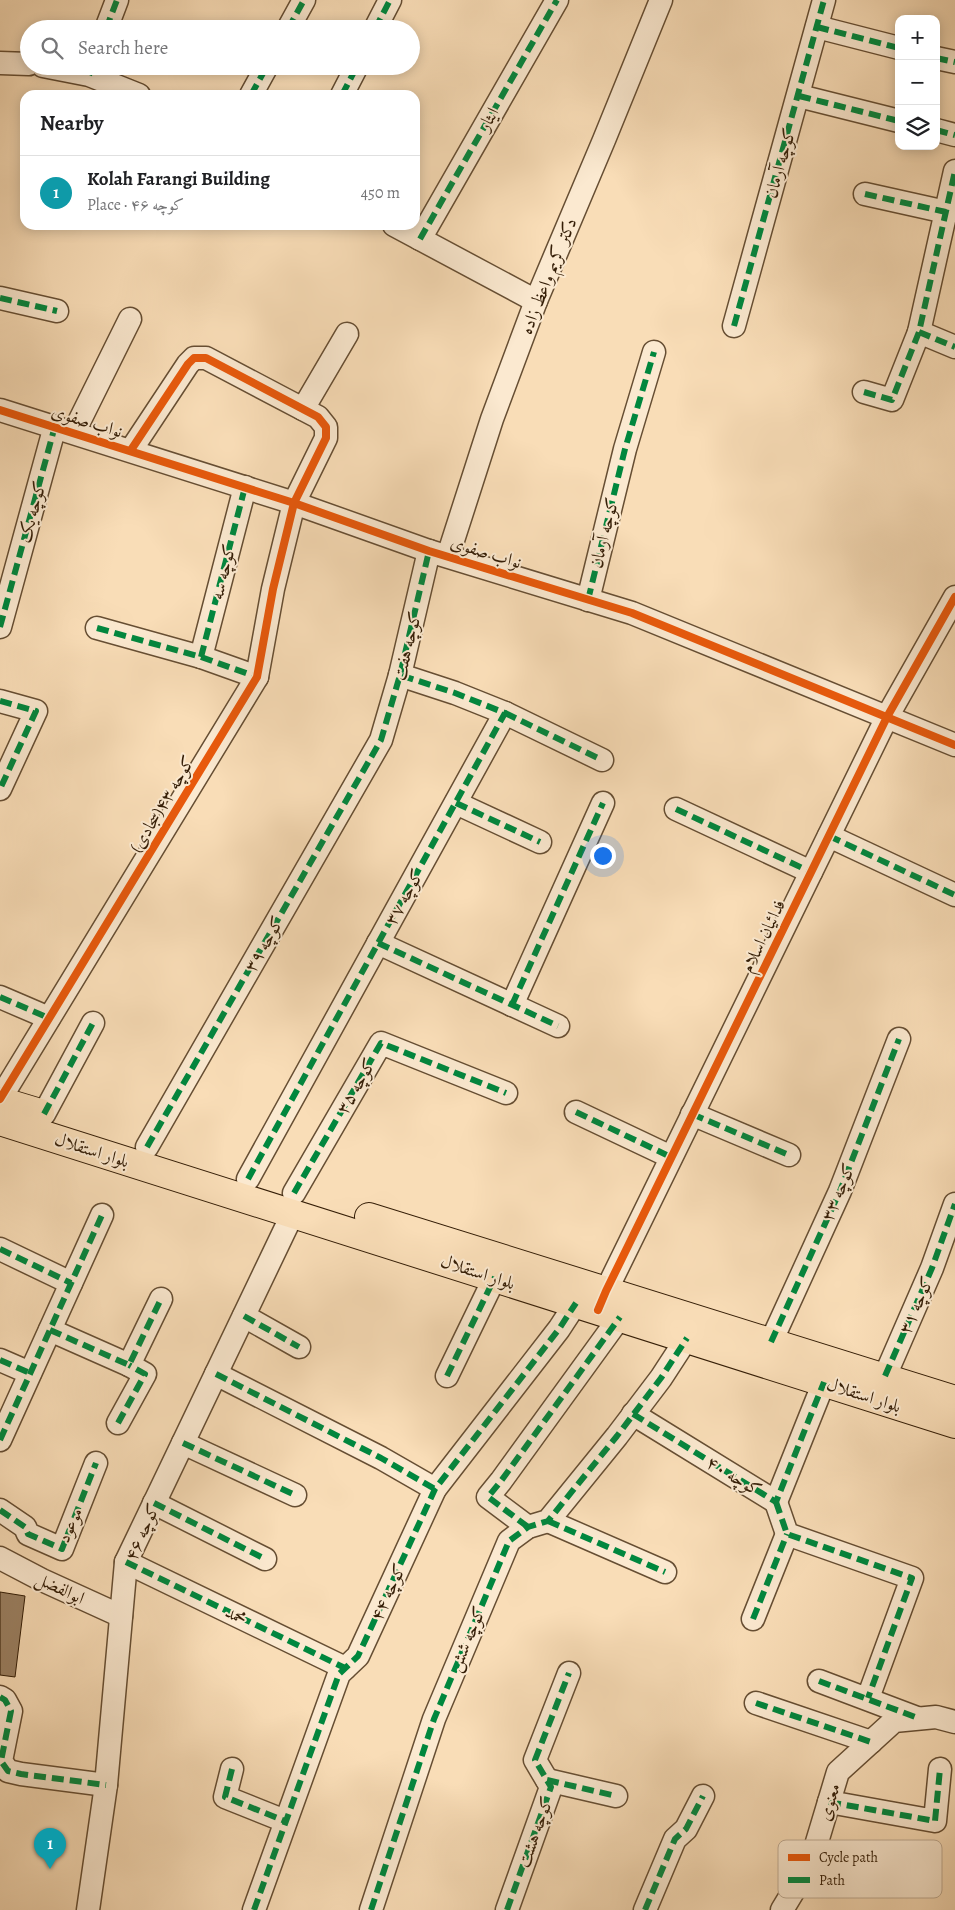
<!DOCTYPE html>
<html lang="en">
<head>
<meta charset="utf-8">
<style>
  :root { --surface:#fff; --page:#f2f2f2; --text:#202124; --muted:#757577; --line:#e0e0e0; --accent:#7c3aed }
  body { margin:0; font-family:Alegreya,Amiri,serif; background:var(--page); color:var(--text) }
  .controls { position:absolute; right:15px; top:15px; display:grid; overflow:hidden; border-radius:10px; box-shadow:0 2px 12px #0003 }
  .controls button { width:45px; height:45px; display:grid; place-items:center; padding:0; border:0; border-bottom:1px solid var(--line); background:var(--surface); color:var(--text); font:25px sans-serif }
  .you { position:absolute; left:602px; top:855px; width:18px; height:18px; margin:-12px; border:4px solid #fff; border-radius:50%; background:#1a73e8; box-shadow:0 0 0 8px #1a73e833 }
  .badge { display:grid; place-items:center; width:32px; height:32px; border-radius:50%; background:var(--accent); color:#fff; font-size:16px; font-weight:700 }
  .pin { position:absolute; translate:-50% -41px; filter:drop-shadow(0 1px 2px #0008) }
  .pin::after { content:''; position:absolute; top:26px; width:18px; height:15px; background:inherit; clip-path:polygon(0 0,100% 0,50% 100%) }
  .list { margin:0; padding:0; list-style:none }
  h2 { display:flex; justify-content:space-between; align-items:center; height:65px; margin:0; padding:0 20px; font-size:21px }
  h2 small { font-size:16px; font-weight:400; color:var(--muted) }
  .list li { display:grid; grid-template-columns:32px 1fr auto; gap:15px; align-items:center; box-sizing:border-box; height:75px; padding:0 20px; border-top:1px solid var(--line) }
  .list b { display:block; font-size:19px; white-space:nowrap }
  .list p { margin:0; font-size:16px; white-space:nowrap; color:var(--muted) }
  .list em { font-size:16px; font-style:normal; color:var(--muted) }
  .icon { flex:none; width:28px; height:28px; fill:none; stroke:currentColor; stroke-width:2; stroke-linecap:round; stroke-linejoin:round }
  .map { position:relative; flex:none; width:955px; height:1910px; overflow:hidden }
  .search { position:absolute; background:var(--surface); box-shadow:0 2px 12px #0003; left:20px; top:20px; width:400px; height:55px; display:flex; align-items:center; gap:12px; box-sizing:border-box; padding:0 18px; border-radius:28px; color:var(--muted); font-size:19px }
  .panel { position:absolute; background:var(--surface); box-shadow:0 2px 12px #0003; left:20px; top:90px; width:400px; height:140px; border-radius:15px }
  .map>svg:first-child { display:block }
  .building { fill:#9b8163; stroke:#351e07 }
  .lines { fill:none; stroke-linecap:round; stroke-linejoin:round }
  .minor-casing { stroke:#664e33; stroke-width:25 }
  .major-casing { stroke:#351e07; stroke-width:30 }
  .minor { stroke:#fbe9d0; stroke-width:22 }
  .major { stroke:#f9ddb7; stroke-width:28 }
  .quiet { stroke:#00873e; stroke-width:6; stroke-dasharray:12 6; stroke-linecap:butt }
  .cycleway-casing { stroke:#fbe9d0; stroke-width:11 }
  .cycleway { stroke:#e8590c; stroke-width:8 }
  .labels { text-anchor:middle; dominant-baseline:central; stroke-width:4; stroke-linejoin:round; paint-order:stroke }
  .street-label { font-size:18px; fill:#351e07; stroke:#fbe9d0 }
  .key { fill:#fbe9d0; stroke:#c0ac94; stroke-width:1 }
  .key-label { font-size:14px; fill:#351e07 }
</style>
</head>
<body>
<div class="map">
<svg width="955" height="1910" viewBox="0 0 955 1910">
  <rect width="100%" height="100%" fill="#f9ddb7"/>
  <filter id="stains"><feTurbulence type="fractalNoise" baseFrequency=".004" numOctaves="4"/><feColorMatrix values="0 0 0 0 .2 0 0 0 0 .09 0 0 0 0 .02 0 0 0 .5 -.17"/></filter>
  <radialGradient id="worn" r=".72"><stop offset=".6" stop-color="#630" stop-opacity="0"/><stop offset="1" stop-color="#630" stop-opacity=".3"/></radialGradient>
  <path class="building" d="M 0,1592 L 25,1596 L 15,1677 L 0,1675 Z"/>
  <g class="lines">
    <g class="minor-casing">
      <g id="minor">
        <path d="M 817,27 L 899,48"/>
        <path d="M 106,29 L 117,0"/>
        <path d="M 288,29 L 304,0"/>
        <path d="M 375,29 L 390,0"/>
        <path d="M 936,58 L 955,62"/>
        <path d="M 0,63 L 29,64"/>
        <path d="M 43,66 L 89,75 L 139,95"/>
        <path d="M 251,95 L 267,66"/>
        <path d="M 342,95 L 357,66"/>
        <path d="M 799,96 L 899,121"/>
        <path d="M 936,130 L 955,135"/>
        <path d="M 865,194 L 946,212"/>
        <path d="M 394,225 L 536,301"/>
        <path d="M 420,239 L 557,0"/>
        <path d="M 0,298 L 57,311"/>
        <path d="M 734,326 L 824,0"/>
        <path d="M 919,332 L 955,347"/>
        <path d="M 864,392 L 892,400 L 919,332 L 955,171"/>
        <path d="M 303,409 L 347,334"/>
        <path d="M 0,410 L 294,503 L 429,551 L 632,613 L 955,745"/>
        <path d="M 74,432 L 130,319"/>
        <path d="M 448,556 L 492,419 L 536,301 L 604,140 L 661,0"/>
        <path d="M 588,600 L 625,449 L 654,352"/>
        <path d="M 0,627 L 55,426"/>
        <path d="M 97,628 L 201,657 L 257,677"/>
        <path d="M 201,657 L 245,487"/>
        <path d="M 0,701 L 36,711 L 0,789"/>
        <path d="M 505,713 L 602,760"/>
        <path d="M 456,803 L 540,842"/>
        <path d="M 676,809 L 811,872"/>
        <path d="M 829,836 L 955,895"/>
        <path d="M 378,943 L 558,1026"/>
        <path d="M 0,997 L 49,1018"/>
        <path d="M 512,1005 L 603,803"/>
        <path d="M 0,1099 L 257,677 L 273,589 L 294,503 L 326,438 L 326,427 L 318,417 L 206,358 L 194,358 L 188,364 L 131,450"/>
        <path d="M 576,1112 L 671,1157"/>
        <path d="M 44,1114 L 93,1023"/>
        <path d="M 692,1114 L 789,1155"/>
        <path d="M 147,1147 L 381,740 L 400,675 L 429,551"/>
        <path d="M 248,1179 L 505,713 L 455,693 L 400,675"/>
        <path d="M 294,1193 L 381,1043 L 506,1093"/>
        <path d="M 0,1249 L 71,1283"/>
        <path d="M 599,1307 L 606,1291 L 887,717 L 955,597"/>
        <path d="M 244,1316 L 299,1347"/>
        <path d="M 50,1330 L 129,1365 L 161,1299"/>
        <path d="M 771,1342 L 840,1191 L 899,1039"/>
        <path d="M 0,1360 L 30,1373"/>
        <path d="M 216,1374 L 381,1458 L 435,1489"/>
        <path d="M 447,1376 L 495,1277"/>
        <path d="M 885,1376 L 932,1268 L 955,1204"/>
        <path d="M 633,1414 L 776,1502 L 824,1382"/>
        <path d="M 118,1423 L 145,1374 L 129,1365"/>
        <path d="M 0,1440 L 102,1215"/>
        <path d="M 183,1443 L 295,1495"/>
        <path d="M 776,1502 L 787,1534 L 912,1578 L 868,1698"/>
        <path d="M 154,1503 L 265,1559"/>
        <path d="M 0,1510 L 25,1527 L 28,1534 L 62,1549 L 96,1463"/>
        <path d="M 548,1521 L 665,1572"/>
        <path d="M 528,1527 L 488,1497 L 501,1481 L 620,1317"/>
        <path d="M 0,1558 L 42,1580 L 121,1616"/>
        <path d="M 126,1562 L 345,1668"/>
        <path d="M 753,1619 L 787,1534"/>
        <path d="M 819,1681 L 917,1718"/>
        <path d="M 0,1697 L 5,1700 L 11,1711 L 1,1761 L 8,1771 L 21,1774 L 106,1785"/>
        <path d="M 756,1703 L 871,1742"/>
        <path d="M 232,1769 L 225,1797 L 285,1821"/>
        <path d="M 547,1780 L 616,1796"/>
        <path d="M 829,1802 L 935,1821 L 940,1769"/>
        <path d="M 88,1910 L 106,1785 L 126,1562 L 293,1213"/>
        <path d="M 254,1910 L 339,1674 L 358,1656 L 435,1489 L 559,1329 L 576,1303"/>
        <path d="M 371,1910 L 434,1719 L 509,1541 L 528,1527 L 548,1521 L 617,1436 L 661,1378 L 687,1338"/>
        <path d="M 507,1910 L 551,1787 L 535,1760 L 569,1673"/>
        <path d="M 645,1910 L 675,1839 L 686,1829 L 703,1796"/>
        <path d="M 782,1910 L 811,1862 L 838,1772 L 894,1721 L 936,1717 L 955,1722"/>
      </g>
    </g>
    <g class="major-casing">
      <g id="major">
        <path d="M 0,1101 L 40,1113"/>
        <path d="M 0,1121 L 955,1424"/>
        <path d="M 369,1217 L 955,1400"/>
      </g>
    </g>
    <use href="#minor" class="minor"/>
    <use href="#major" class="major"/>
    <g class="quiet">
      <path d="M 817,27 L 899,48"/>
      <path d="M 106,29 L 117,0"/>
      <path d="M 288,29 L 304,0"/>
      <path d="M 375,29 L 390,0"/>
      <path d="M 936,58 L 955,62"/>
      <path d="M 89,75 L 93,66"/>
      <path d="M 251,95 L 267,66"/>
      <path d="M 342,95 L 357,66"/>
      <path d="M 799,96 L 899,121"/>
      <path d="M 936,130 L 955,135"/>
      <path d="M 865,194 L 946,212"/>
      <path d="M 420,239 L 557,0"/>
      <path d="M 0,298 L 57,311"/>
      <path d="M 734,326 L 824,0"/>
      <path d="M 919,332 L 955,347"/>
      <path d="M 864,392 L 892,400 L 919,332 L 955,171"/>
      <path d="M 588,600 L 625,449 L 654,352"/>
      <path d="M 0,627 L 55,426"/>
      <path d="M 97,628 L 201,657 L 257,677"/>
      <path d="M 201,657 L 245,487"/>
      <path d="M 0,701 L 36,711 L 0,789"/>
      <path d="M 505,713 L 602,760"/>
      <path d="M 456,803 L 540,842"/>
      <path d="M 676,809 L 811,872"/>
      <path d="M 829,836 L 955,895"/>
      <path d="M 378,943 L 558,1026"/>
      <path d="M 0,997 L 49,1018"/>
      <path d="M 512,1005 L 603,803"/>
      <path d="M 576,1112 L 671,1157"/>
      <path d="M 44,1114 L 93,1023"/>
      <path d="M 692,1114 L 789,1155"/>
      <path d="M 147,1147 L 381,740 L 400,675 L 429,551"/>
      <path d="M 248,1179 L 505,713 L 455,693 L 400,675"/>
      <path d="M 294,1193 L 381,1043 L 506,1093"/>
      <path d="M 0,1249 L 71,1283"/>
      <path d="M 244,1316 L 299,1347"/>
      <path d="M 50,1330 L 129,1365 L 161,1299"/>
      <path d="M 771,1342 L 840,1191 L 899,1039"/>
      <path d="M 0,1360 L 30,1373"/>
      <path d="M 216,1374 L 381,1458 L 435,1489"/>
      <path d="M 447,1376 L 495,1277"/>
      <path d="M 885,1376 L 932,1268 L 955,1204"/>
      <path d="M 633,1414 L 776,1502 L 824,1382"/>
      <path d="M 118,1423 L 145,1374 L 129,1365"/>
      <path d="M 0,1440 L 102,1215"/>
      <path d="M 183,1443 L 295,1495"/>
      <path d="M 776,1502 L 787,1534 L 912,1578 L 868,1698"/>
      <path d="M 154,1503 L 265,1559"/>
      <path d="M 0,1510 L 25,1527 L 28,1534 L 62,1549 L 96,1463"/>
      <path d="M 548,1521 L 665,1572"/>
      <path d="M 528,1527 L 488,1497 L 501,1481 L 620,1317"/>
      <path d="M 126,1562 L 345,1668"/>
      <path d="M 753,1619 L 787,1534"/>
      <path d="M 819,1681 L 918,1718"/>
      <path d="M 0,1697 L 5,1700 L 11,1711 L 1,1761 L 8,1771 L 21,1774 L 106,1785"/>
      <path d="M 756,1703 L 871,1742"/>
      <path d="M 232,1769 L 225,1797 L 285,1821"/>
      <path d="M 547,1780 L 616,1796"/>
      <path d="M 829,1802 L 935,1821 L 940,1769"/>
      <path d="M 254,1910 L 339,1674 L 358,1656 L 435,1489 L 559,1329 L 576,1303"/>
      <path d="M 371,1910 L 434,1719 L 509,1541 L 528,1527 L 548,1521 L 617,1436 L 661,1378 L 687,1338"/>
      <path d="M 507,1910 L 551,1787 L 535,1760 L 569,1673"/>
      <path d="M 645,1910 L 675,1839 L 686,1829 L 703,1796"/>
    </g>
    <g class="cycleway-casing">
      <g id="cycleway">
        <path d="M 0,410 L 294,503 L 429,551 L 632,613 L 955,745"/>
        <path d="M 0,1099 L 257,677 L 273,589 L 294,503 L 326,438 L 326,427 L 318,417 L 206,358 L 194,358 L 188,364 L 131,450"/>
        <path d="M 598,1310 L 606,1291 L 887,717 L 955,597"/>
      </g>
    </g>
    <use href="#cycleway" class="cycleway"/>
  </g>
  <g class="labels">
    <g class="street-label">
      <text transform="translate(488 119) rotate(-60)">ایثار</text>
      <text transform="translate(780 163) rotate(-74)">کوچه آرمان</text>
      <text transform="translate(548 276) rotate(-68)">دکتر کریم واعظ زاده</text>
      <text transform="translate(87 421) rotate(17)">نواب صفوی</text>
      <text transform="translate(32 512) rotate(-75)">کوچه یک</text>
      <text transform="translate(604 533) rotate(-76)">کوچه آرمان</text>
      <text transform="translate(486 552) rotate(17)">نواب صفوی</text>
      <text transform="translate(223 572) rotate(-76)">کوچه سه</text>
      <text transform="translate(407 646) rotate(-76)">کوچه هفت</text>
      <text transform="translate(162 804) rotate(-59)">کوچه ۴۳(سجادی)</text>
      <text transform="translate(404 897) rotate(-61)">کوچه ۳۷</text>
      <text transform="translate(763 936) rotate(-64)">فدائیان اسلام</text>
      <text transform="translate(264 944) rotate(-60)">کوچه ۳۹</text>
      <text transform="translate(356 1086) rotate(-60)">کوچه ۳۵</text>
      <text transform="translate(92 1150) rotate(18)">بلوار استقلال</text>
      <text transform="translate(838 1192) rotate(-67)">کوچه ۳۳</text>
      <text transform="translate(478 1272) rotate(18)">بلوار استقلال</text>
      <text transform="translate(916 1305) rotate(-66)">کوچه ۳۱</text>
      <text transform="translate(864 1395) rotate(18)">بلوار استقلال</text>
      <text transform="translate(734 1476) rotate(31)">کوچه ۴۰</text>
      <text transform="translate(70 1525) rotate(-65)">موعود</text>
      <text transform="translate(142 1532) rotate(-66)">کوچه ۴۶</text>
      <text transform="translate(60 1588) rotate(25)">ابوالفضل</text>
      <text transform="translate(388 1592) rotate(-65)">کوچه ۴۴</text>
      <text transform="translate(236 1615) rotate(26)">محمد</text>
      <text transform="translate(467 1639) rotate(-67)">کوچه شش</text>
      <text transform="translate(829 1802) rotate(-73)">معنوی</text>
      <text transform="translate(535 1832) rotate(-70)">کوچه هشت</text>
    </g>
  </g>
  <rect x="778" y="1840" width="164" height="58" rx="8" class="key"/>
  <rect x="788" y="1854" width="22" height="7" fill="#e8590c"/>
  <rect x="788" y="1877" width="22" height="6" fill="#00873e"/>
  <g class="key-label">
    <text x="819" y="1862">Cycle path</text>
    <text x="819" y="1885">Path</text>
  </g>
  <rect width="100%" height="100%" filter="url(#stains)"/>
  <rect width="100%" height="100%" fill="url(#worn)"/>
</svg>
<div class="controls">
<button>+</button>
<button>−</button>
<button><svg class="icon" aria-label="layers" viewBox="0 0 24 24"><path d="M12 4l9 5-9 5-9-5zM3 14l9 5 9-5"/></svg></button>
</div>
<div class="you"></div>
<div class="pin badge" style="left:50px;top:1869px;background:#0f9aa8">1</div>
<div class="search"><svg class="icon" aria-label="search" viewBox="0 0 24 24"><circle cx="10" cy="10" r="6"/><path d="M15 15l6 6"/></svg>Search here</div>
<section class="panel">
<h2>Nearby<small></small></h2>
<ul class="list">
<li><span class="badge" style="background:#0f9aa8">1</span><div><b>Kolah Farangi Building</b><p>Place · کوچه ۴۶</p></div><em>450 m</em></li>
</ul>
</section>
</div>
</body>
</html>
